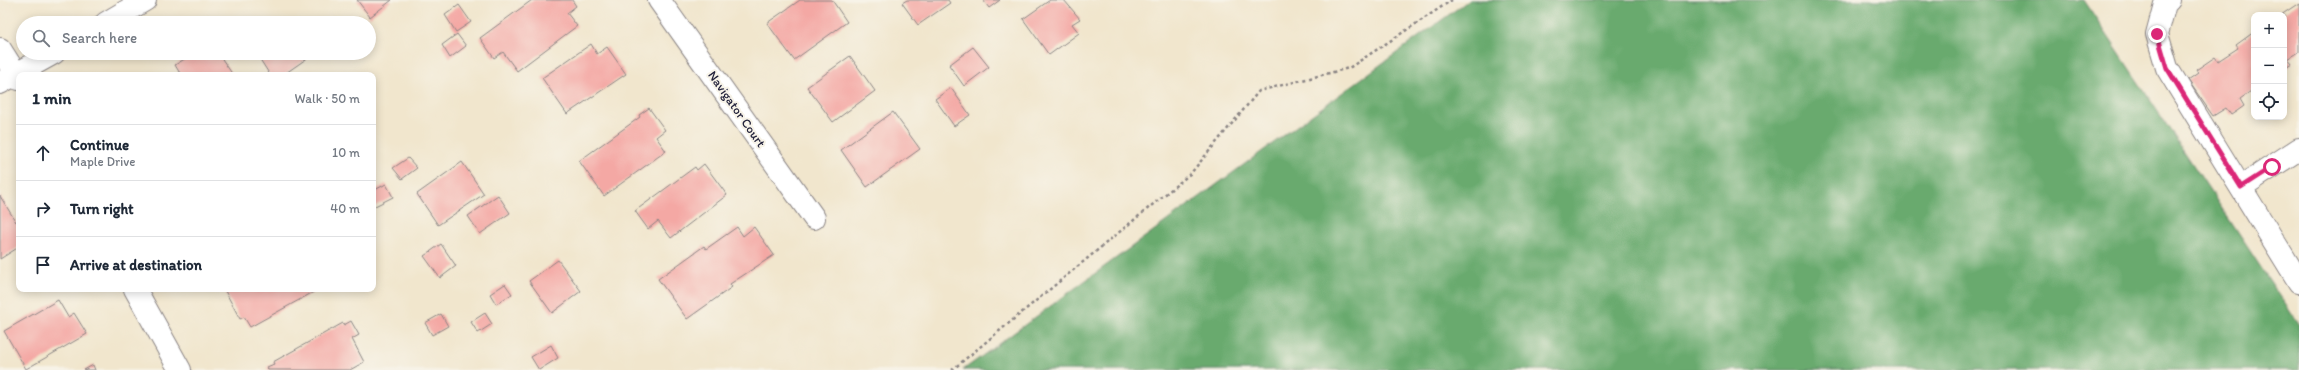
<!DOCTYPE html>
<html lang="en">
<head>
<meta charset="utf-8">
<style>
  :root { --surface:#fff; --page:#f6f6f7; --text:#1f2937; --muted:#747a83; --line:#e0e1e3 }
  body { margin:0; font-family:Itim,sans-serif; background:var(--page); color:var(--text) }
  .controls { position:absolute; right:12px; top:12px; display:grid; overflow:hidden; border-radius:8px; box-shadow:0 2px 10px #0003 }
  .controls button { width:36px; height:36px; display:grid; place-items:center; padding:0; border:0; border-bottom:1px solid var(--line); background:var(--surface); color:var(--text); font:20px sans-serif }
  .stop { position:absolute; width:12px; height:12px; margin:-9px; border:3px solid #db2777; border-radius:50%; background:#fff }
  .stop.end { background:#db2777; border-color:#fff; box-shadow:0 1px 4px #0008 }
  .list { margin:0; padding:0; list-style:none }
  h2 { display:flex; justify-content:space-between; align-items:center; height:52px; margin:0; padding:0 16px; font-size:17px }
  h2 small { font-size:13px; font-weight:400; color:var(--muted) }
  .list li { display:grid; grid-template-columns:26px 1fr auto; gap:12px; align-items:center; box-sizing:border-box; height:56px; padding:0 16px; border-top:1px solid var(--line) }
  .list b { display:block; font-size:15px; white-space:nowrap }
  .list p { margin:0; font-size:13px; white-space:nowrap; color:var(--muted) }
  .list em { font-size:13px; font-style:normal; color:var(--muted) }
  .icon { flex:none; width:22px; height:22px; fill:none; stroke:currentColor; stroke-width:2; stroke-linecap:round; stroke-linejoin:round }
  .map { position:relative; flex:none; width:2299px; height:370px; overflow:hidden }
  .search { position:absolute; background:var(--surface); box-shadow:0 2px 10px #0003; left:16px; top:16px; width:360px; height:44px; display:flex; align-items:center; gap:10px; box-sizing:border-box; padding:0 14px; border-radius:22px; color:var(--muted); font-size:15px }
  .panel { position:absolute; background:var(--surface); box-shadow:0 2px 10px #0003; left:16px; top:72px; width:360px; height:220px; border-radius:8px }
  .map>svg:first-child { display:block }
  .forest { fill:#69aa6e; stroke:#466654 }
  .building { fill:#f4a8a4 }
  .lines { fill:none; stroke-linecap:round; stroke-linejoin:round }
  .minor-casing { stroke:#8a8484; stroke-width:24 }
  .path { stroke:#8a8484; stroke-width:2.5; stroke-dasharray:3 3; stroke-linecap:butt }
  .minor { stroke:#fff; stroke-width:22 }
  .route { stroke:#db2777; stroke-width:5 }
  .labels { text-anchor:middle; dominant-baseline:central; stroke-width:4; stroke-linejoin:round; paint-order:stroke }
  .street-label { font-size:13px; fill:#22223b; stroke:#f7f3e8 }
</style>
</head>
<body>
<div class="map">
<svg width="2299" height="370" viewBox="0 0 2299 370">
  <rect width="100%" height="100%" fill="#f7f3e8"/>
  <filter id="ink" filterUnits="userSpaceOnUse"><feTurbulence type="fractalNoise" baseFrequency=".025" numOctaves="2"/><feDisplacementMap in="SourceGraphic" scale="8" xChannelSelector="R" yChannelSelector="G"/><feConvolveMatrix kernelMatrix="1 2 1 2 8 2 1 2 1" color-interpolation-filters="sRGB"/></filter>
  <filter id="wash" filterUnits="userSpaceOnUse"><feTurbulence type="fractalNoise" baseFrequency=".012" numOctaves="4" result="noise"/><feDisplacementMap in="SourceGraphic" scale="16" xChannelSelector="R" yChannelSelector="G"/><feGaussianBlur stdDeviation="0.9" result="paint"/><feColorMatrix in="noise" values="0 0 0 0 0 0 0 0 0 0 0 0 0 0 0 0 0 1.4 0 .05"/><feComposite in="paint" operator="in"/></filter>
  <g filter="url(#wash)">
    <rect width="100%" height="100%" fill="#f1e6cd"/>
    <path class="forest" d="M 1469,0 L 2084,0 L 2299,325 L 2299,370 L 963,370 Z"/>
    <g id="blocks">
      <g class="building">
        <path d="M 357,0 L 392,0 L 370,17 Z"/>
        <path d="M 532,0 L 572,0 L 576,6 L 567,13 L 577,26 L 517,71 L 503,52 L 494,58 L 480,38 Z"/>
        <path d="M 800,0 L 832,0 L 847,22 L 794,60 L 767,23 Z"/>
        <path d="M 907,0 L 948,0 L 950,3 L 918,25 L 902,3 Z"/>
        <path d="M 983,0 L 1000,0 L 989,8 Z"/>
        <path d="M 1050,0 L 1064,0 L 1080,19 L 1072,24 L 1079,33 L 1049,55 L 1023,19 Z"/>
        <path d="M 2299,3 L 2299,52 L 2288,59 L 2292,64 L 2284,69 L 2284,15 L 2281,15 Z"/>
        <path d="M 459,5 L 471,22 L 456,32 L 445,15 Z"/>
        <path d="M 2254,32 L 2254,89 L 2240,99 L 2244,106 L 2237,111 L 2231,115 L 2226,108 L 2213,116 L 2188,80 L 2198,73 L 2196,70 L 2215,57 L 2218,61 L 2238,48 L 2236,45 Z"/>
        <path d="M 457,34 L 466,46 L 450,58 L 442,45 Z"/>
        <path d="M 591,44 L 597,54 L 607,47 L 626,74 L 567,114 L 542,78 Z"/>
        <path d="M 973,47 L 989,67 L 964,86 L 949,65 Z"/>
        <path d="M 194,53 L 218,53 L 233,75 L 181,75 L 175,65 Z"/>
        <path d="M 256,53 L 307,53 L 309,57 L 283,75 L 270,75 Z"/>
        <path d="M 850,56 L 875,91 L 833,122 L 807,87 Z"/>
        <path d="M 951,88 L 970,115 L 954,126 L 935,99 Z"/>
        <path d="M 649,108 L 665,130 L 656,137 L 666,151 L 604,196 L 579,161 L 640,117 L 639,115 Z"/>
        <path d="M 893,112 L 920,149 L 867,187 L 841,150 Z"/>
        <path d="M 408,158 L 417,168 L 402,179 L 393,168 Z"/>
        <path d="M 462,162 L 484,194 L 438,225 L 417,194 Z"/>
        <path d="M 704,164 L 727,195 L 671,238 L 658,221 L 648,229 L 635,211 L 695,167 L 697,170 Z"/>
        <path d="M 386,184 L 393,197 L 373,207 L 373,191 Z"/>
        <path d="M 498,195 L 510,213 L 480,234 L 468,216 Z"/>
        <path d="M 0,196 L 16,222 L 19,221 L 19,247 L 0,259 Z"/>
        <path d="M 737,227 L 743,236 L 754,227 L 774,255 L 730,284 L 732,287 L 687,319 L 658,279 L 704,246 L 706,249 Z"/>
        <path d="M 441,244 L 456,266 L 440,278 L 424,256 Z"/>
        <path d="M 558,260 L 581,291 L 552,313 L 529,281 Z"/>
        <path d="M 505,284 L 512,294 L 496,304 L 490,294 Z"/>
        <path d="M 229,289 L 319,289 L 250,327 L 244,317 L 240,319 L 225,291 Z"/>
        <path d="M 58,300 L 68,317 L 74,313 L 87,334 L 26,369 L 4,331 Z"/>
        <path d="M 485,313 L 492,324 L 478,333 L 471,322 Z"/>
        <path d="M 441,314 L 448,326 L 432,335 L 425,323 Z"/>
        <path d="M 351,321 L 359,335 L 352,339 L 364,362 L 350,370 L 268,370 L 267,367 L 274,364 L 273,362 L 343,323 L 344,325 Z"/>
        <path d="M 551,345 L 558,358 L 539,370 L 531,357 Z"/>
        <path d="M 93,365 L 95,370 L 84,370 Z"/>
      </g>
    </g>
  </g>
  <g filter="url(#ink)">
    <use href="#blocks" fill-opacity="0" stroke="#8a8484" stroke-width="1"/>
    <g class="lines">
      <g class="minor-casing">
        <g id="minor">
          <path d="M 659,0 L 814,218"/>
          <path d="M 2169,0 L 2165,4 L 2157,34 L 2167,68 L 2299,282"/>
          <path d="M 106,23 L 145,0"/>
          <path d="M 0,49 L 19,79"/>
          <path d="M 0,83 L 54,53"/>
          <path d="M 2241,187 L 2299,149"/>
          <path d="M 135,289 L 180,370"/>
        </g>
      </g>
      <path class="path" d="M 952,370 L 1191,173 L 1259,91 L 1349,68 L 1452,0"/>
      <use href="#minor" class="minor"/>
    </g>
  </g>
  <g class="lines" filter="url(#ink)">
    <path class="route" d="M 2157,34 L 2167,68 L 2241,187 L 2272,167"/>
  </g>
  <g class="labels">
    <g class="street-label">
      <text transform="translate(737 109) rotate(55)">Navigator Court</text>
    </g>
  </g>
</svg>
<div class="controls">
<button>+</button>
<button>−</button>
<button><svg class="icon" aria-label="locate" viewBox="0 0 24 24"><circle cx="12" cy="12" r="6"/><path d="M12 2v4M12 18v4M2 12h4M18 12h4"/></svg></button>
</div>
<div class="stop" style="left:2272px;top:167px"></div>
<div class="stop end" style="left:2157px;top:34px"></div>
<div class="search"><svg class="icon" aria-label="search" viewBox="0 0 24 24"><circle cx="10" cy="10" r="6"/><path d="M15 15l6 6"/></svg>Search here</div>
<section class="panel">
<h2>1 min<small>Walk · 50 m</small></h2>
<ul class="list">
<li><svg class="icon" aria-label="ahead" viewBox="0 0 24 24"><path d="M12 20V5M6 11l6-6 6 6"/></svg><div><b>Continue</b><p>Maple Drive</p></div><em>10 m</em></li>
<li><svg class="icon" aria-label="right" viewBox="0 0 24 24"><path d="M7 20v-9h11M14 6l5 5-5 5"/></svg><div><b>Turn right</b></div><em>40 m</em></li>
<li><svg class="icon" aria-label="arrive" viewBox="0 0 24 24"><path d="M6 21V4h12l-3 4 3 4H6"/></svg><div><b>Arrive at destination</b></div></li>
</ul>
</section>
</div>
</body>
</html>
